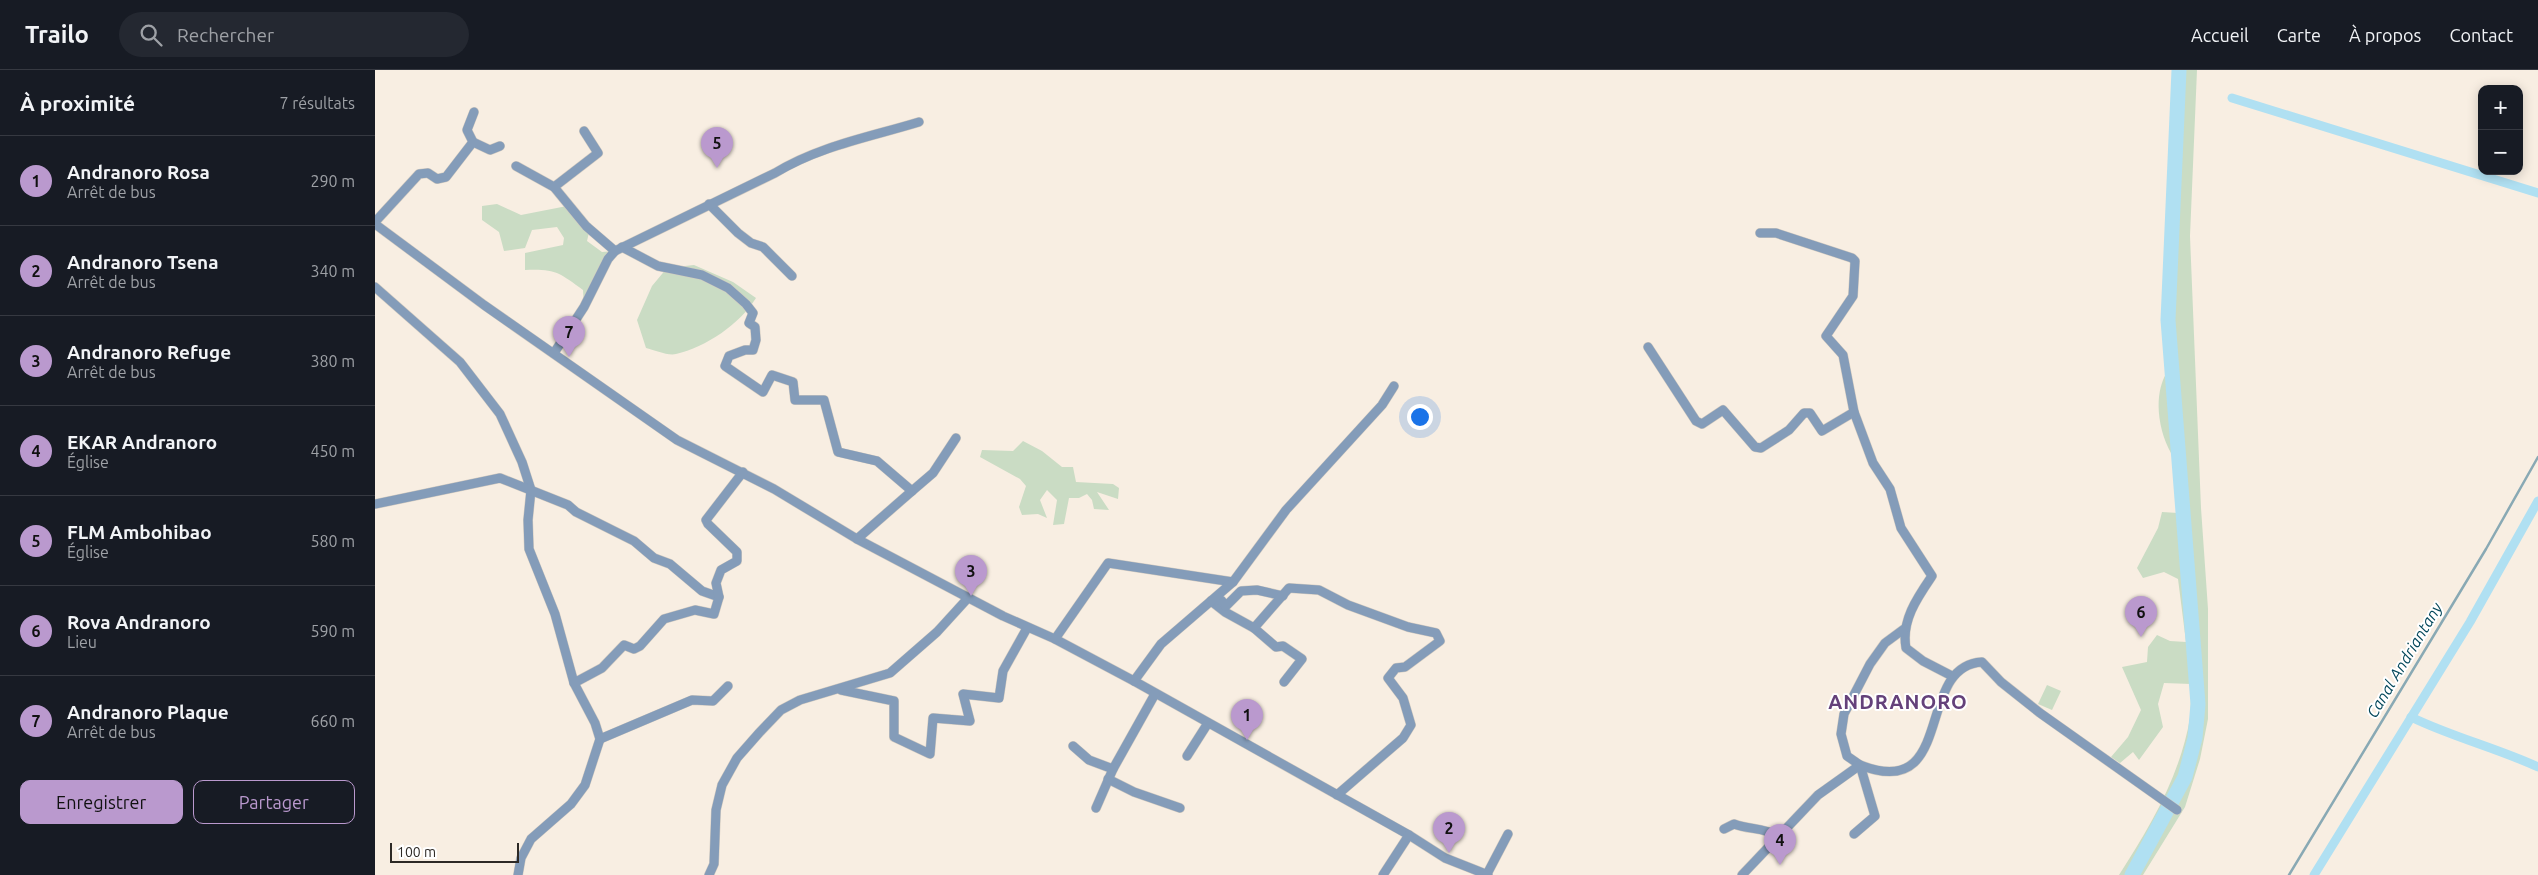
<!DOCTYPE html>
<html lang="fr">
<head>
<meta charset="utf-8">
<style>
  :root { --surface:#171b24; --page:#242831; --text:#f1f3f6; --muted:#9ea1a6; --line:#363941; --accent:#ba99ce }
  body { margin:0; font-family:Ubuntu,sans-serif; background:var(--page); color:var(--text) }
  .controls { position:absolute; right:15px; top:15px; display:grid; overflow:hidden; border-radius:10px; box-shadow:0 2px 12px #0003 }
  .controls button { width:45px; height:45px; display:grid; place-items:center; padding:0; border:0; border-bottom:1px solid var(--line); background:var(--surface); color:var(--text); font:25px sans-serif }
  .scale { position:absolute; left:15px; bottom:12px; width:129px; box-sizing:border-box; padding-left:5px; border:2px solid #2d2925; border-top:0; font-size:14px; line-height:18px; white-space:nowrap; color:#2d2925; -webkit-text-stroke:4px #fff; paint-order:stroke }
  .you { position:absolute; left:1044px; top:346px; width:18px; height:18px; margin:-12px; border:4px solid #fff; border-radius:50%; background:#1a73e8; box-shadow:0 0 0 8px #1a73e833 }
  .badge { display:grid; place-items:center; width:32px; height:32px; border-radius:50%; background:var(--accent); color:#111; font-size:16px; font-weight:700 }
  .pin { position:absolute; translate:-50% -41px; filter:drop-shadow(0 1px 2px #0008) }
  .pin::after { content:''; position:absolute; top:26px; width:18px; height:15px; background:inherit; clip-path:polygon(0 0,100% 0,50% 100%) }
  .list { margin:0; padding:0; list-style:none }
  h2 { display:flex; justify-content:space-between; align-items:center; height:65px; margin:0; padding:0 20px; font-size:21px }
  h2 small { font-size:16px; font-weight:400; color:var(--muted) }
  .list li { display:grid; grid-template-columns:32px 1fr auto; gap:15px; align-items:center; box-sizing:border-box; height:90px; padding:0 20px; border-top:1px solid var(--line) }
  .list b { display:block; font-size:19px; white-space:nowrap }
  .list p { margin:0; font-size:16px; white-space:nowrap; color:var(--muted) }
  .list em { font-size:16px; font-style:normal; color:var(--muted) }
  .actions { display:flex; gap:10px; padding:15px 20px }
  .actions a { flex:1; padding:11px 0; border:1px solid var(--accent); border-radius:10px; text-align:center; font-size:18px; color:var(--accent) }
  .actions .main { background:var(--accent); color:#111 }
  .icon { flex:none; width:28px; height:28px; fill:none; stroke:currentColor; stroke-width:2; stroke-linecap:round; stroke-linejoin:round }
  .map { position:relative; flex:none; width:2163px; height:805px; overflow:hidden }
  header { display:flex; align-items:center; gap:30px; box-sizing:border-box; height:70px; padding:0 25px; background:var(--surface); border-bottom:1px solid var(--line) }
  header strong { font-size:24px }
  nav { display:flex; gap:28px; margin-inline-start:auto; font-size:18px }
  .search { width:350px; height:45px; background:var(--page); display:flex; align-items:center; gap:12px; box-sizing:border-box; padding:0 18px; border-radius:28px; color:var(--muted); font-size:19px }
  main { display:flex }
  aside { flex:1; background:var(--surface) }
  .map>svg:first-child { display:block }
  .green { fill:#cadcc4 }
  .lines { fill:none; stroke-linecap:round; stroke-linejoin:round }
  .stream { stroke:#89a9b4; stroke-width:2.5 }
  .canal { stroke:#b0e0f2; stroke-width:9 }
  .river { stroke:#b0e0f2; stroke-width:15 }
  .street-casing { stroke:#d3cbc0; stroke-width:10 }
  .street { stroke:#849cb9; stroke-width:9 }
  .labels { text-anchor:middle; dominant-baseline:central; stroke-width:4; stroke-linejoin:round; paint-order:stroke }
  .water-label { font-size:16px; font-style:italic; fill:#03475a; stroke:#fff }
  .district-label { font-size:20px; font-weight:bold; letter-spacing:1px; fill:#64417a; stroke:#fff }
</style>
</head>
<body>
<header>
<strong>Trailo</strong>
<div class="search"><svg class="icon" aria-label="search" viewBox="0 0 24 24"><circle cx="10" cy="10" r="6"/><path d="M15 15l6 6"/></svg>Rechercher</div>
<nav><a>Accueil</a><a>Carte</a><a>À propos</a><a>Contact</a></nav>
</header>
<main>
<aside>
<h2>À proximité<small>7 résultats</small></h2>
<ul class="list">
<li><span class="badge">1</span><div><b>Andranoro Rosa</b><p>Arrêt de bus</p></div><em>290 m</em></li>
<li><span class="badge">2</span><div><b>Andranoro Tsena</b><p>Arrêt de bus</p></div><em>340 m</em></li>
<li><span class="badge">3</span><div><b>Andranoro Refuge</b><p>Arrêt de bus</p></div><em>380 m</em></li>
<li><span class="badge">4</span><div><b>EKAR Andranoro</b><p>Église</p></div><em>450 m</em></li>
<li><span class="badge">5</span><div><b>FLM Ambohibao</b><p>Église</p></div><em>580 m</em></li>
<li><span class="badge">6</span><div><b>Rova Andranoro</b><p>Lieu</p></div><em>590 m</em></li>
<li><span class="badge">7</span><div><b>Andranoro Plaque</b><p>Arrêt de bus</p></div><em>660 m</em></li>
</ul>
<div class="actions"><a class="main">Enregistrer</a><a>Partager</a></div>
</aside>
<div class="map">
<svg width="2163" height="805" viewBox="0 0 2163 805">
  <rect width="100%" height="100%" fill="#f8eee2"/>
  <g class="green">
    <path d="M 1803,0 L 1822,0 L 1815,166 L 1826,438 L 1833,539 L 1833,649 L 1825,689 L 1810,737 L 1768,805 L 1744,805 C 1775,757 1805,706 1815,648 C 1816,637 1816,625 1816,614 L 1789,613 L 1783,634 L 1788,657 L 1764,690 L 1758,682 L 1745,693 L 1736,687 L 1753,667 L 1766,640 L 1747,597 L 1772,592 L 1773,577 L 1782,565 L 1795,571 L 1811,572 L 1803,509 L 1789,502 L 1768,508 L 1762,498 L 1783,458 L 1787,442 L 1803,443 C 1804,427 1806,408 1802,393 C 1801,389 1797,387 1796,383 C 1783,360 1778,325 1792,302 L 1793,167 Z"/>
    <path d="M 122,134 L 146,145 L 192,136 L 216,154 L 212,171 L 227,182 L 239,181 L 209,237 L 208,220 C 183,202 181,199 150,200 L 150,183 L 188,175 L 189,168 L 182,157 L 157,160 L 150,178 L 129,181 L 124,162 L 107,150 L 107,136 Z"/>
    <path d="M 319,195 L 358,212 L 381,228 C 365,254 331,277 301,284 C 293,286 279,280 271,278 L 262,250 L 277,216 L 292,198 Z"/>
    <path d="M 648,371 L 667,381 L 687,397 L 698,397 L 701,412 L 738,414 L 744,418 L 743,429 L 722,422 L 734,440 L 719,439 L 717,430 L 712,424 L 704,428 L 694,428 L 689,454 L 678,455 L 682,430 L 672,420 L 665,430 L 672,448 L 663,444 L 647,445 L 644,437 L 651,416 L 645,409 L 605,387 L 607,380 L 638,381 Z"/>
    <path d="M 1672,615 L 1686,621 L 1677,640 L 1663,634 Z"/>
  </g>
  <g class="lines">
    <path class="stream" d="M 1914,805 L 2111,479 L 2163,387"/>
    <g class="canal">
      <path d="M 1857,28 L 2163,123"/>
      <path d="M 2036,647 C 2077,667 2122,678 2163,697"/>
      <path d="M 1939,805 L 2095,552 L 2163,431"/>
    </g>
    <path class="river" d="M 1757,805 L 1810,707 L 1820,668 L 1823,634 L 1793,250 L 1804,0"/>
    <g class="street-casing">
      <g id="street">
        <path d="M 98,72 L 92,60 L 99,42"/>
        <path d="M 141,96 L 179,117 L 211,156 L 240,181"/>
        <path d="M 179,117 L 223,83 L 209,61"/>
        <path d="M 334,134 L 363,163 L 376,173 L 388,177 L 417,206"/>
        <path d="M 0,152 L 44,104 L 53,103 L 62,109 L 71,107 L 98,72 L 115,80 L 125,76"/>
        <path d="M 0,154 L 109,235 L 302,370 L 399,419 L 482,469 L 628,546 L 680,569 L 759,611 L 1034,765 L 1070,788 L 1113,805"/>
        <path d="M 1385,163 L 1401,163 L 1477,188 L 1480,191 L 1478,226 L 1451,266 L 1468,285 L 1479,342 L 1498,393 L 1515,419 L 1526,458 L 1557,506 C 1542,528 1526,551 1531,578 L 1548,591 L 1577,606"/>
        <path d="M 247,177 L 283,196 L 327,205 L 353,218 L 371,234 L 378,243 L 374,253 L 380,257 L 381,270 L 378,280 L 370,280 L 354,286 L 350,296 L 388,322 L 397,305 L 418,312 L 420,330 L 449,330 L 463,382 L 502,391 L 537,421 L 558,403 L 581,368"/>
        <path d="M 0,217 L 85,292 L 125,344 L 147,392 L 156,420 L 153,450 L 154,479 L 180,544 L 199,613 L 220,653 L 225,669 L 210,715 L 196,734 L 156,769 L 146,788 L 143,805"/>
        <path d="M 1273,277 L 1321,351 L 1327,354 L 1348,340 L 1380,377 L 1386,378 L 1414,360 L 1429,343 L 1435,343 L 1447,361 L 1479,342"/>
        <path d="M 179,283 L 209,237 L 233,189 L 240,181 L 400,103 C 444,76 495,67 544,52"/>
        <path d="M 0,434 L 125,408 L 193,435 L 201,442 L 259,471 L 279,488 L 295,494 L 327,521 L 344,527"/>
        <path d="M 482,469 L 537,421"/>
        <path d="M 836,531 L 850,542 L 879,558 L 901,577 L 908,576 L 927,589 L 909,612"/>
        <path d="M 836,531 L 846,530 L 851,536 L 866,521 L 882,520 L 908,526"/>
        <path d="M 879,558 L 914,518 L 944,520 L 973,535 L 1033,557 L 1061,563 L 1065,571 L 1030,597 L 1021,598 L 1013,608 L 1028,628 L 1036,655 L 1028,668 L 962,725"/>
        <path d="M 680,569 L 733,493 L 858,512"/>
        <path d="M 759,611 L 786,574 L 858,512 L 911,440 L 1007,335 L 1019,316"/>
        <path d="M 199,613 L 227,598 L 249,575 L 259,579 L 265,576 L 289,549 L 320,540 L 339,544 L 344,527 L 341,513 L 346,500 L 362,491 L 362,482 L 333,454 L 331,450 L 368,402"/>
        <path d="M 466,620 L 519,631 L 519,667 L 555,684 L 558,648 L 595,651 L 588,624 L 624,628 L 628,601 L 652,558"/>
        <path d="M 225,669 L 317,630 L 338,631 L 353,616"/>
        <path d="M 698,676 L 714,690 L 738,699"/>
        <path d="M 812,686 L 833,653"/>
        <path d="M 733,709 L 759,722 L 805,738"/>
        <path d="M 721,738 L 738,699 L 780,624"/>
        <path d="M 1349,759 L 1359,754 C 1375,760 1388,757 1403,766"/>
        <path d="M 1479,764 L 1500,746 L 1485,695 L 1472,686 L 1466,664 L 1469,644 L 1495,594 L 1510,573 L 1529,559"/>
        <path d="M 1112,804 L 1133,764"/>
        <path d="M 334,805 L 339,794 L 341,740 L 347,715 L 362,688 L 384,663 L 406,640 L 425,630 L 515,603 L 562,562 L 593,528"/>
        <path d="M 1008,805 L 1034,765"/>
        <path d="M 1367,805 L 1443,725 L 1485,695 C 1582,733 1539,596 1607,592 L 1626,612 L 1665,643 L 1802,740"/>
      </g>
    </g>
    <use href="#street" class="street"/>
  </g>
  <g class="labels">
    <g class="water-label">
      <text transform="translate(2029 590) rotate(-59)">Canal Andriantany</text>
    </g>
    <g class="district-label">
      <text x="1523" y="631">ANDRANORO</text>
    </g>
  </g>
</svg>
<div class="controls">
<button>+</button>
<button>−</button>
</div>
<div class="scale">100 m</div>
<div class="you"></div>
<div class="pin badge" style="left:872px;top:670px">1</div>
<div class="pin badge" style="left:1074px;top:783px">2</div>
<div class="pin badge" style="left:596px;top:526px">3</div>
<div class="pin badge" style="left:1405px;top:795px">4</div>
<div class="pin badge" style="left:342px;top:98px">5</div>
<div class="pin badge" style="left:1766px;top:567px">6</div>
<div class="pin badge" style="left:194px;top:287px">7</div>
</div>
</main>
</body>
</html>
